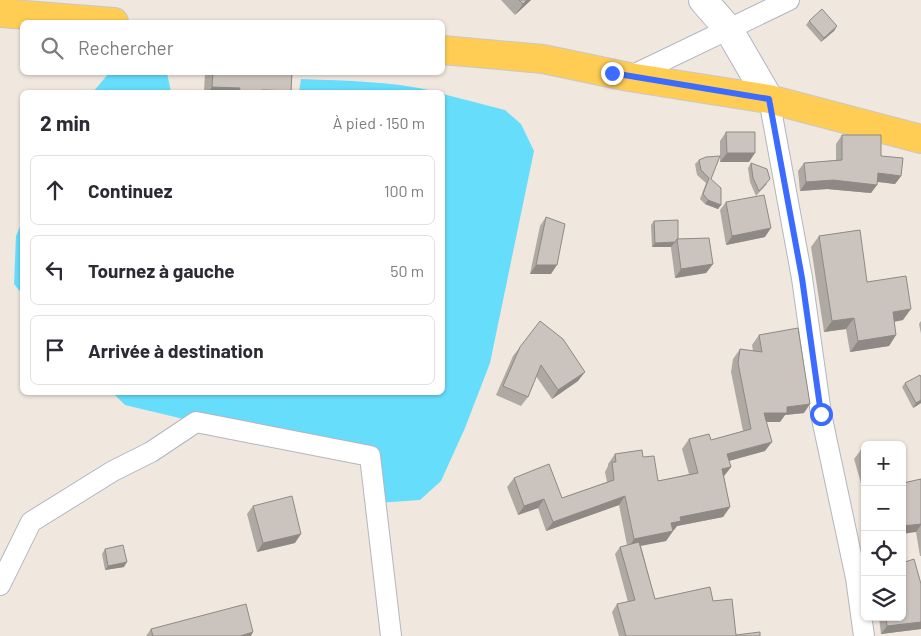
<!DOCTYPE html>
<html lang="fr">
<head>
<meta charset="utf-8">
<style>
  :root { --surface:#fff; --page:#f7f7f7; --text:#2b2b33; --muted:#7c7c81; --line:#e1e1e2 }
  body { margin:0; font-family:Barlow,sans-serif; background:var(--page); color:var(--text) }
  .controls { position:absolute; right:15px; bottom:15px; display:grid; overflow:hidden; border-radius:8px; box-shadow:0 1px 4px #0004 }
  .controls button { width:45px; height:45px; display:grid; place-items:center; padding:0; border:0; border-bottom:1px solid var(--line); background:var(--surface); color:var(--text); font:25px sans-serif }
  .stop { position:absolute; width:15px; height:15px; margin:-11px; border:4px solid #3c6bff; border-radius:50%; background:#fff }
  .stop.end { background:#3c6bff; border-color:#fff; box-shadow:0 1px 5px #0008 }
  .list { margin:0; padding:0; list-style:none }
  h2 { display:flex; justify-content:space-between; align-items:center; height:65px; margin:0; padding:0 20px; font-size:21px }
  h2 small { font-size:16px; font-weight:400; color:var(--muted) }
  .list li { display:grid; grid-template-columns:32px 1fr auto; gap:15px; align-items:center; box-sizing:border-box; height:70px; margin:0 10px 10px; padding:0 10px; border:1px solid var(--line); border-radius:8px }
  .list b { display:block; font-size:19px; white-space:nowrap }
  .list em { font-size:16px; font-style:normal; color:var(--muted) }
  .icon { flex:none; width:28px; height:28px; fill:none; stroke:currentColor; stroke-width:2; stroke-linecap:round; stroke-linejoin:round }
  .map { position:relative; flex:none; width:921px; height:636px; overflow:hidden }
  .search { position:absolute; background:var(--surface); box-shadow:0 1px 4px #0004; left:20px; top:20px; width:425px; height:55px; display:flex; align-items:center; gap:12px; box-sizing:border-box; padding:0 18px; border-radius:8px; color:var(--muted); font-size:19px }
  .panel { position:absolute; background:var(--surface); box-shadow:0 1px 4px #0004; left:20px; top:90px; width:425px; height:305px; border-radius:8px }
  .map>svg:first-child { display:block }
  .water { fill:#67ddfc }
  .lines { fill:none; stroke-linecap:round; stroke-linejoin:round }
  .minor-casing { stroke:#b2b6c2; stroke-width:22 }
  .secondary-casing { stroke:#b2b6c2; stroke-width:30 }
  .primary-casing { stroke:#c8c8c8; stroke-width:30 }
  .minor { stroke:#fff; stroke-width:20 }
  .secondary { stroke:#fff; stroke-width:28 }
  .primary { stroke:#ffcd54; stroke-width:28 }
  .wall { fill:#afa9a3 }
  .shaded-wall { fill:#8e8985 }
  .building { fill:#cbc4be; stroke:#8e8985 }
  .route { stroke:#3c6bff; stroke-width:6 }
</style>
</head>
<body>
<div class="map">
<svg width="921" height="636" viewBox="0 0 921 636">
  <rect width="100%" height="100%" fill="#f0e7de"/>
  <g class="water">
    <path d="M 109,73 L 167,73 L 171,92 L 93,92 Z"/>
    <path d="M 301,79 C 347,81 393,81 437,92 L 299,92 Z"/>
    <path d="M 443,94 L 505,110 L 521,124 L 534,151 L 490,363 L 465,428 L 441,481 L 420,500 L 377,503 L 371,454 L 196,422 L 125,405 L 113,393 L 442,392 Z"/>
    <path d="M 22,222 L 22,294 L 14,284 L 16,236 Z"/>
  </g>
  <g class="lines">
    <g class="minor-casing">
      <g id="minor">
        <path d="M 629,77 L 789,0"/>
        <path d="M 769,99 L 802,278 L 821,414 L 856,578 L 864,636"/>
        <path d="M 0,585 L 31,522 L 113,471 L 151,452 L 196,422 L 370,456 L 391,636"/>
      </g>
    </g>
    <g class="secondary-casing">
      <path id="secondary" d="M 703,0 L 729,30 L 769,99"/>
    </g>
    <g class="primary-casing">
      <g id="primary">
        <path d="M 0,13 L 114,22"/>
        <path d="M 442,50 L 543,59 L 629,77 L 769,99 L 921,139"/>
      </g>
    </g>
    <use href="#minor" class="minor"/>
    <use href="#secondary" class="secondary"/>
    <use href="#primary" class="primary"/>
  </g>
  <g class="wall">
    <path d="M 501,0 L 531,0 L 515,15 Z"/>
    <path d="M 809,21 L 837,26 L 834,31 L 821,42 L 806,25 Z"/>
    <path d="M 205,72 L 292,72 L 291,91 L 290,92 L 204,92 Z"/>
    <path d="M 726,132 L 749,162 L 720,162 L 720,141 Z"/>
    <path d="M 842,135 L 881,156 L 901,176 L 895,184 L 877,182 L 871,193 L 827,189 L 800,191 L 798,171 L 804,163 L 836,160 L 836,144 Z"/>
    <path d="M 699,160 L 711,179 L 721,205 L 718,209 L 705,204 L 700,199 L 706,183 L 697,175 L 695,164 Z"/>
    <path d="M 751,163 L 767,184 L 756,196 L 750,182 L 748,168 Z"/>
    <path d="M 726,202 L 765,237 L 726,245 L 720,210 Z"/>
    <path d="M 546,217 L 551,274 L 530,274 L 540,226 Z"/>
    <path d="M 654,221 L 713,264 L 706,273 L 675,278 L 671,248 L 671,247 L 652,247 L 651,225 Z"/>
    <path d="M 819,236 L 903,320 L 894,322 L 896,335 L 889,346 L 850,352 L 846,329 L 824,332 L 811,247 Z"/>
    <path d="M 921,321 L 921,334 L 919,324 Z"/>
    <path d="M 759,335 L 804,413 L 785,415 L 780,422 L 766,422 L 765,451 L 729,461 L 731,467 L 724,476 L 730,507 L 723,517 L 677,526 L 674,530 L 673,530 L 673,531 L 666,541 L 641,546 L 655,599 L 713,601 L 736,635 L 760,636 L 619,636 L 612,612 L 617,604 L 628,602 L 615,554 L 620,547 L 627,545 L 619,505 L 546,531 L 538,508 L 518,515 L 507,487 L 514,478 L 562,498 L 607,482 L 605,472 L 608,466 L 608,464 L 615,454 L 643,457 L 658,481 L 689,474 L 682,449 L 689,439 L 711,440 L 743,431 L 731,372 L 733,359 L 740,349 L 753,351 L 752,345 Z"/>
    <path d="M 520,347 L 578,381 L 552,399 L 536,376 L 528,397 L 521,406 L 496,395 L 513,356 Z"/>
    <path d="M 905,383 L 921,403 L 913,408 L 902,387 Z"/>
    <path d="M 865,449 L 865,490 L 863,490 L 854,459 L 861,450 Z"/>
    <path d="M 921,479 L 921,556 L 920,556 L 916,532 L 903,483 Z"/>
    <path d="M 253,506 L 295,543 L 257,552 L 247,514 Z"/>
    <path d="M 105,549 L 124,567 L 105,570 L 102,554 Z"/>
    <path d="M 921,584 L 921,629 L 881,634 L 879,617 L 902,617 Z"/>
    <path d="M 151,629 L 251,636 L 146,636 Z"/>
  </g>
  <g class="shaded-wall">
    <path d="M 527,0 L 531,0 L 515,15 L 523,4 Z"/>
    <path d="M 837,26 L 834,31 L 821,42 L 824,38 Z"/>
    <path d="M 212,87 L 240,88 L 237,92 L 209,92 Z"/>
    <path d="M 262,90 L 291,91 L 290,92 L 260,92 Z"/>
    <path d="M 727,153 L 755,153 L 749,162 L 720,162 Z"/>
    <path d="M 878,173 L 901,176 L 895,184 L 872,181 Z"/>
    <path d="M 833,180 L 877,185 L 871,193 L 827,189 L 800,191 L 806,182 Z"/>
    <path d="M 708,200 L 721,205 L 718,209 L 705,204 Z"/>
    <path d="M 771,228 L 765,237 L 726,245 L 732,236 Z"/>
    <path d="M 675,242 L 671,247 L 652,247 L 655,243 Z"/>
    <path d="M 713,264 L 706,273 L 675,278 L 681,269 Z"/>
    <path d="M 536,265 L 557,265 L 551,274 L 530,274 Z"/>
    <path d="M 911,309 L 903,320 L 885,323 L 893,312 Z"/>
    <path d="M 854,318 L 846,329 L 824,332 L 832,321 Z"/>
    <path d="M 896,335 L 889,346 L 850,352 L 858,341 Z"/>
    <path d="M 585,372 L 578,381 L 552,399 L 558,390 Z"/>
    <path d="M 921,400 L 921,403 L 913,408 L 916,403 Z"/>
    <path d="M 810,404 L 804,413 L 785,415 L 780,422 L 757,422 L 764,413 L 787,407 Z"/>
    <path d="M 772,442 L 765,451 L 721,463 L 727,454 Z"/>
    <path d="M 731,467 L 724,476 L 716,479 L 722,469 Z"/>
    <path d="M 625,496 L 619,505 L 546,531 L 553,522 Z"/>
    <path d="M 544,499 L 538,508 L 518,515 L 524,506 Z"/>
    <path d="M 730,507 L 723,517 L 677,526 L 674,530 L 664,532 L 671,523 L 680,517 Z"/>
    <path d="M 921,524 L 921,525 L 916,532 L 902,534 L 902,526 Z"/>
    <path d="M 673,531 L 666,541 L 628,548 L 634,539 Z"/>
    <path d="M 301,534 L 295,543 L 257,552 L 263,543 Z"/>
    <path d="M 127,562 L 124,567 L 105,570 L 108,566 Z"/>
    <path d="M 921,622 L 921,629 L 881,634 L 887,626 Z"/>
    <path d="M 253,632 L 251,636 L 240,636 Z"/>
  </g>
  <g class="building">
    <path d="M 519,0 L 527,0 L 523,4 Z"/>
    <path d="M 822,9 L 837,26 L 824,38 L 809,21 Z"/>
    <path d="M 213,72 L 292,72 L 291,91 L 262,90 L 262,92 L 239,92 L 240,88 L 212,87 Z"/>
    <path d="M 726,132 L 755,132 L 755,153 L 727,153 Z"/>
    <path d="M 842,135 L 881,135 L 881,156 L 903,158 L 901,176 L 878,173 L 877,185 L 833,180 L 806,182 L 804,163 L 842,160 Z"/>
    <path d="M 720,156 L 711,179 L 721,188 L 721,205 L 708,200 L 703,194 L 709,178 L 701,170 L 699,160 L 706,157 Z"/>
    <path d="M 751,163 L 767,169 L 770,179 L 759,191 L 753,178 Z"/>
    <path d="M 764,195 L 771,228 L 732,236 L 726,202 Z"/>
    <path d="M 546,217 L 565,224 L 557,265 L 536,265 Z"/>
    <path d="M 678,220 L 678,239 L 677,239 L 675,242 L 655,243 L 654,221 Z"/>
    <path d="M 860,230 L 867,282 L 906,276 L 911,309 L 893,312 L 896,335 L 858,341 L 854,318 L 832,321 L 819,236 Z"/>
    <path d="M 709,238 L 713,264 L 681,269 L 677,239 Z"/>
    <path d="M 540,321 L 563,339 L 585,372 L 558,390 L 541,365 L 528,397 L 503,386 L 520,347 Z"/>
    <path d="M 798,328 L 810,404 L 787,407 L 787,413 L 764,413 L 772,442 L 727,454 L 731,467 L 722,469 L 730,507 L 680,517 L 681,521 L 671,523 L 673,531 L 634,539 L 625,496 L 553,522 L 544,499 L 524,506 L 514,478 L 549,464 L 562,498 L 614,480 L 612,462 L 616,462 L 615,454 L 642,450 L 643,457 L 654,456 L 658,481 L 698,473 L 689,439 L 709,434 L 711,440 L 751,429 L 738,363 L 740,349 L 762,352 L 759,335 Z"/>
    <path d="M 920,375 L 921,377 L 921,400 L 916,403 L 905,383 Z"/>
    <path d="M 892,442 L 893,445 L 881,445 Z"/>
    <path d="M 865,449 L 865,465 L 861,450 Z"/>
    <path d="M 921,479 L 921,524 L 902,526 L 902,481 L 903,483 Z"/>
    <path d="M 292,496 L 301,534 L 263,543 L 253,506 Z"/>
    <path d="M 639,542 L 655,599 L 710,587 L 713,601 L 732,599 L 736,635 L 760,632 L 760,636 L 626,636 L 617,604 L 635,600 L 620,547 Z"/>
    <path d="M 123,545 L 127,562 L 108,566 L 105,549 Z"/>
    <path d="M 914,559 L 921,584 L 921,622 L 887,626 L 886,617 L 902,617 L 902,563 Z"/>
    <path d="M 246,604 L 253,632 L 240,636 L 153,636 L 151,629 Z"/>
  </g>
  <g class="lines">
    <path class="route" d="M 612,73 L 769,99 L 802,278 L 821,414"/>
  </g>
</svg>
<div class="controls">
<button>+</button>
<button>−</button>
<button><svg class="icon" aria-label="locate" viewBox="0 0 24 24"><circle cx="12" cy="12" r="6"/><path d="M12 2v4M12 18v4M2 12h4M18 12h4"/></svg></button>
<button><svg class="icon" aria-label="layers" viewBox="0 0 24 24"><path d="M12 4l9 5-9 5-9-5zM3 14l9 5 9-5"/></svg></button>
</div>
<div class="stop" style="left:821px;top:414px"></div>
<div class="stop end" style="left:612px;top:73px"></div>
<div class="search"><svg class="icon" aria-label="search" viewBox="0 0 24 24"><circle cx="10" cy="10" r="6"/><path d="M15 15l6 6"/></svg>Rechercher</div>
<section class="panel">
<h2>2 min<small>À pied · 150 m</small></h2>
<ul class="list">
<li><svg class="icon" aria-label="ahead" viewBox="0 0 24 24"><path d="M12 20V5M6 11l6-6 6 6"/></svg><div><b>Continuez</b></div><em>100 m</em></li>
<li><svg class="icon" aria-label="left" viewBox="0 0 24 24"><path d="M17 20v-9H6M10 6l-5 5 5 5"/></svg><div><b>Tournez à gauche</b></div><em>50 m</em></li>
<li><svg class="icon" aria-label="arrive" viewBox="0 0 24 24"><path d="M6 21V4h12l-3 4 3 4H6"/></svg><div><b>Arrivée à destination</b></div></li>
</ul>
</section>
</div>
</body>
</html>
